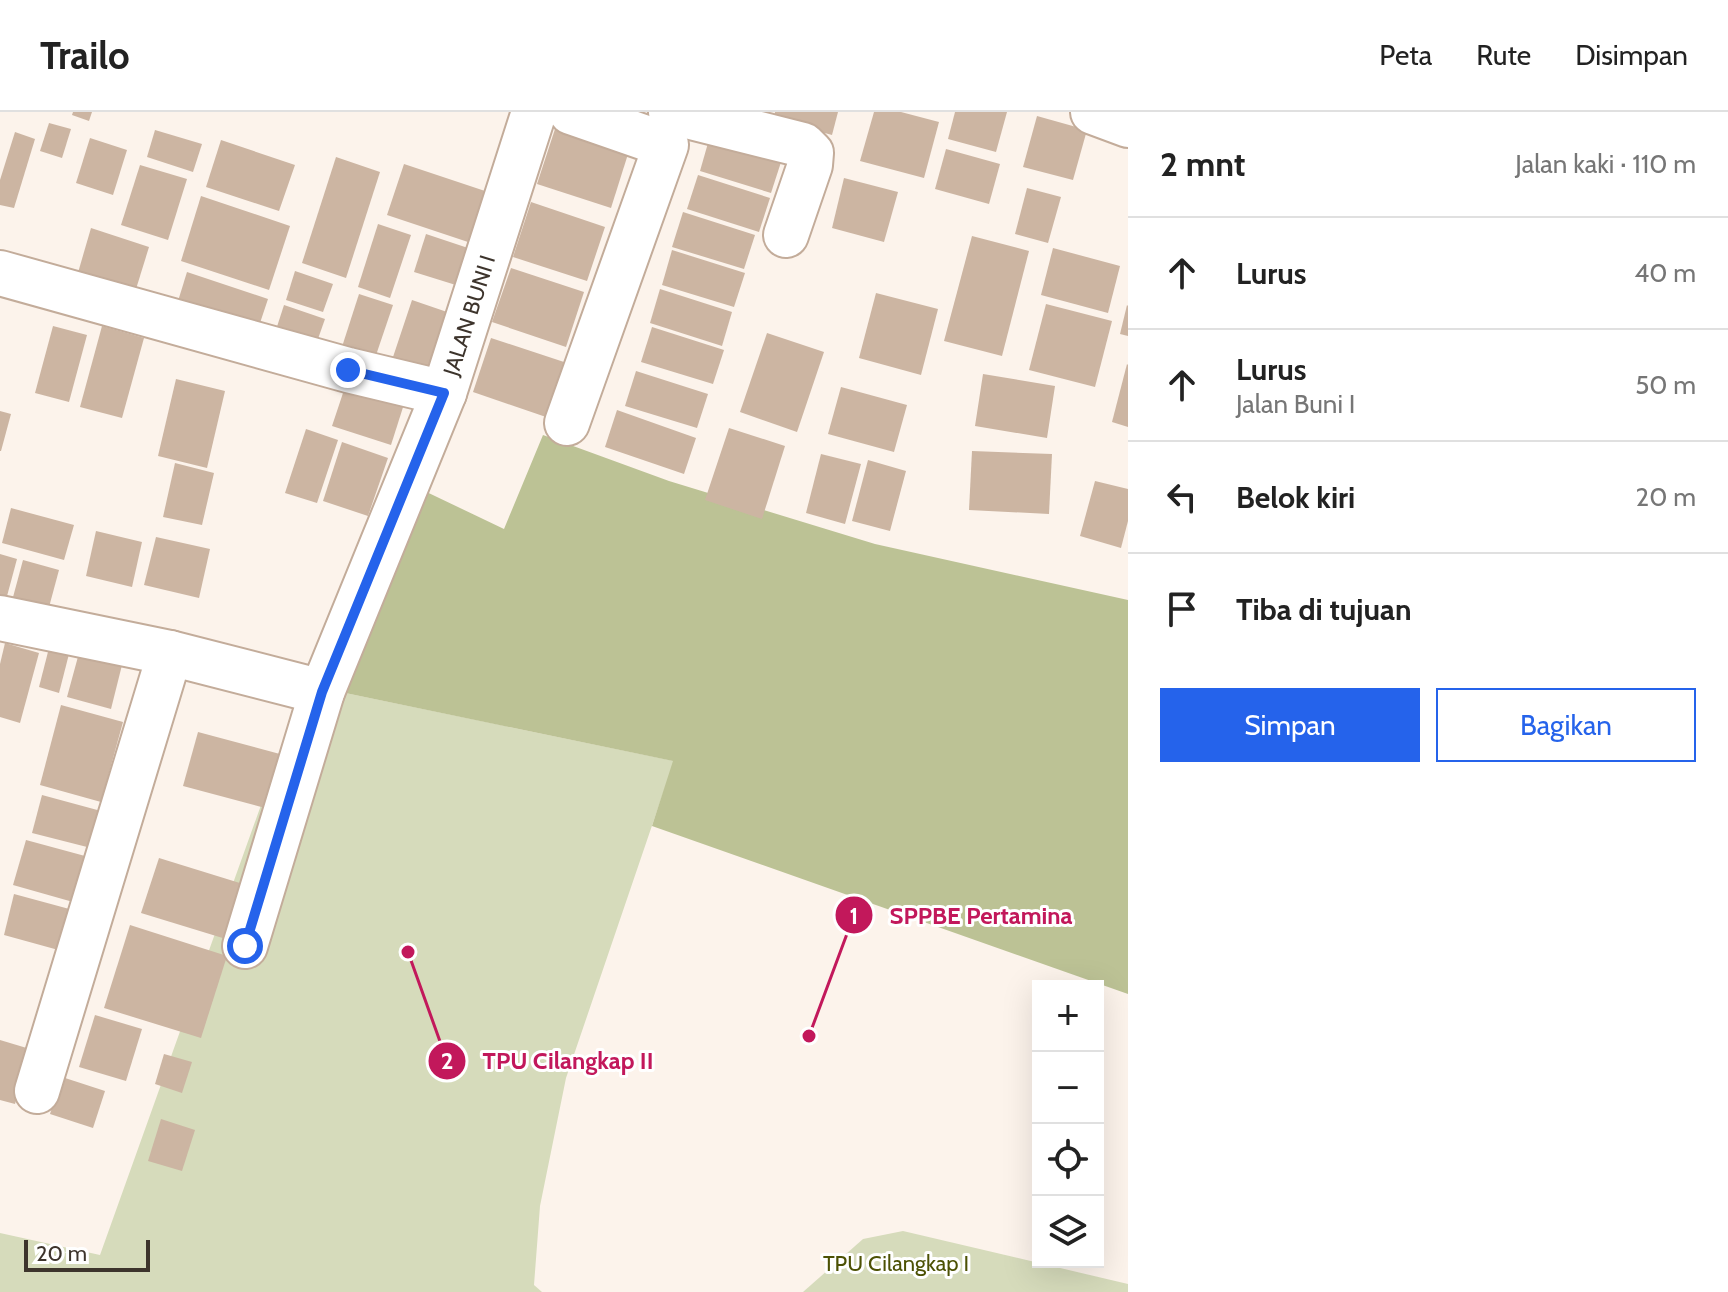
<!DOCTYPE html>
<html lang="id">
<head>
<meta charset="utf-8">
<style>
  :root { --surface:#fff; --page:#f6f6f6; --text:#222; --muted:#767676; --line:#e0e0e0; --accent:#2563eb }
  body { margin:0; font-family:Cabin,sans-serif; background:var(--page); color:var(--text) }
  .controls { position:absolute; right:24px; bottom:24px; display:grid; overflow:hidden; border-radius:0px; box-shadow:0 8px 32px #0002 }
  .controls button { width:72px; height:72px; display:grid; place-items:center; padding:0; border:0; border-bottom:2px solid var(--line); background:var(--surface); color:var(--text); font:40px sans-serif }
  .scale { position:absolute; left:24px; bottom:20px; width:126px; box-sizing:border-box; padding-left:8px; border:4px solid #3d342c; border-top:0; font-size:22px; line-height:28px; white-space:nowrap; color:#3d342c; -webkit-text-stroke:6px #fff; paint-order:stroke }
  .stop { position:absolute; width:24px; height:24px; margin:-18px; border:6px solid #2563eb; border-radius:50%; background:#fff }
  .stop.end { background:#2563eb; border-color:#fff; box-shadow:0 2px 8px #0008 }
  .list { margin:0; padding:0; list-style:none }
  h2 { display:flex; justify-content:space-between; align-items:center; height:104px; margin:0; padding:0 32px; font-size:34px }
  h2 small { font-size:26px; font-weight:400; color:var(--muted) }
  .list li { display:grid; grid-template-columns:52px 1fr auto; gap:24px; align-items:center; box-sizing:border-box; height:112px; padding:0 32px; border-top:2px solid var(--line) }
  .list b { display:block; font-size:30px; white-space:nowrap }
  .list p { margin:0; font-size:26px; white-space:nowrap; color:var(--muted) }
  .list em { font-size:26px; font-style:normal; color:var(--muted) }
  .actions { display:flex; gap:16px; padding:24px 32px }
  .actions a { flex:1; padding:18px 0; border:2px solid var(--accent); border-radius:0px; text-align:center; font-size:28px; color:var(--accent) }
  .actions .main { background:var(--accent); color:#fff }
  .icon { flex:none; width:44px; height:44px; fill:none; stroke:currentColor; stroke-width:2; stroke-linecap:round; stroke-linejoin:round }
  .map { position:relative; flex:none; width:1128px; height:1180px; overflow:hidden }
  header { display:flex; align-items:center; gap:48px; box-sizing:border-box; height:112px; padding:0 40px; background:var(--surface); border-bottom:2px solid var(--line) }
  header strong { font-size:38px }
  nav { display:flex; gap:44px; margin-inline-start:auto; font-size:28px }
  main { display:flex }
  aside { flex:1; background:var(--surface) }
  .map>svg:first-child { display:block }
  .green { fill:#d6dbbb }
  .forest { fill:#bcc295 }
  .building { fill:#ccb5a2 }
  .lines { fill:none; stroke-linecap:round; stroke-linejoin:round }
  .minor-casing { stroke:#c3ac9a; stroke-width:48 }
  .minor { stroke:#fff; stroke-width:44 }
  .route { stroke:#2563eb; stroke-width:10 }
  .labels { text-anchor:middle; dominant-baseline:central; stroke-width:6; stroke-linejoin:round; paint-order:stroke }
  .street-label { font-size:22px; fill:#3d342c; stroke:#fff }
  .park-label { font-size:22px; fill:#4c5104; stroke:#fff }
  .leader { fill:none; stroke:#c2185b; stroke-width:3 }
  .callout-dot { fill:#c2185b; stroke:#fff; stroke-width:3 }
  .mark-label { font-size:24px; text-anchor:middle; font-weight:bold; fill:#fff }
  .callout-label { font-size:24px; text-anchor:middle; font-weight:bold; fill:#c2185b; stroke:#fff; stroke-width:6; stroke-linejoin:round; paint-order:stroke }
</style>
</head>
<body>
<header>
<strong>Trailo</strong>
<nav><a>Peta</a><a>Rute</a><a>Disimpan</a></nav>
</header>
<main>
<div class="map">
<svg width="1128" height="1180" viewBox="0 0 1128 1180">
  <rect width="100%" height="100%" fill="#fcf3eb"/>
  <g class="green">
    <path d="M 331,578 L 674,649 L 566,966 L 540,1094 L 534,1173 L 542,1180 L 0,1180 L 0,1121 L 100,1143 L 280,640 L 312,641 Z"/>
    <path d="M 903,1119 L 1128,1172 L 1128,1180 L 803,1180 L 863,1127 Z"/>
  </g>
  <path class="forest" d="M 543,323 L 669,369 L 875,432 L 1128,488 L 1128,882 L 652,714 L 673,649 L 331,578 L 414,374 L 504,417 Z"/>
  <g class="building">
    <path d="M 73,0 L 92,0 L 89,9 L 72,3 Z"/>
    <path d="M 775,0 L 838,0 L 832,23 L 774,7 Z"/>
    <path d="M 874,0 L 901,0 L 939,10 L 924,66 L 860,49 Z"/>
    <path d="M 955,0 L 1007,0 L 996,40 L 948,27 Z"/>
    <path d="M 1037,4 L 1087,18 L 1073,68 L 1023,55 Z"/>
    <path d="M 49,11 L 71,17 L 62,46 L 40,39 Z"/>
    <path d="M 555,17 L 628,42 L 611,96 L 537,72 Z"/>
    <path d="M 155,18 L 202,32 L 193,60 L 147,45 Z"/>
    <path d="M 15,20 L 35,27 L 14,96 L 0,93 L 0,68 Z"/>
    <path d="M 710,24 L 782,47 L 771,81 L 700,59 Z"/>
    <path d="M 90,26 L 127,38 L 113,83 L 76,71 Z"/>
    <path d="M 221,28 L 295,53 L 279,99 L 206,75 Z"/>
    <path d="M 946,37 L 1000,52 L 989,92 L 935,77 Z"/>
    <path d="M 336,45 L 380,60 L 346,166 L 302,151 Z"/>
    <path d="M 404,52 L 500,84 L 483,135 L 387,103 Z"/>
    <path d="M 140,53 L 187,67 L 168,128 L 121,113 Z"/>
    <path d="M 698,63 L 770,86 L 759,120 L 687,97 Z"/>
    <path d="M 844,66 L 898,80 L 884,130 L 832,116 Z"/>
    <path d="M 1027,76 L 1061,85 L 1048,131 L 1015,122 Z"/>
    <path d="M 201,84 L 290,114 L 269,178 L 181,149 Z"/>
    <path d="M 531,90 L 605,115 L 587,169 L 513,145 Z"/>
    <path d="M 683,100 L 755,123 L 744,157 L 672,135 Z"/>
    <path d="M 378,112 L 411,123 L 390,186 L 358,175 Z"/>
    <path d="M 91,116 L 149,135 L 132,190 L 75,171 Z"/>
    <path d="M 426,122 L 471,137 L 459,174 L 414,160 Z"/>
    <path d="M 972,124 L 1029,139 L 1002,244 L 944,229 Z"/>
    <path d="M 1053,136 L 1120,154 L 1108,201 L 1041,183 Z"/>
    <path d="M 672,138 L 745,161 L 734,195 L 662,173 Z"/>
    <path d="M 511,156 L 584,180 L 566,235 L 492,210 Z"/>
    <path d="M 295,159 L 333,172 L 323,200 L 286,188 Z"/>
    <path d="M 187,160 L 268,187 L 254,229 L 174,202 Z"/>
    <path d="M 660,177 L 732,200 L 722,234 L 650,211 Z"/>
    <path d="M 876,181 L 938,197 L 921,263 L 859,246 Z"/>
    <path d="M 359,182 L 393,193 L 373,252 L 340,241 Z"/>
    <path d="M 412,188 L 450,201 L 429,265 L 391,251 Z"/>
    <path d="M 1046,192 L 1112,209 L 1095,275 L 1029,258 Z"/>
    <path d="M 284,193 L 325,207 L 313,241 L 273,227 Z"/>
    <path d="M 1127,193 L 1128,194 L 1128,224 L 1120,222 Z"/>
    <path d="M 53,214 L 87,223 L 69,290 L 35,281 Z"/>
    <path d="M 102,214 L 144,226 L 122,306 L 80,295 Z"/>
    <path d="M 652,215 L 724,238 L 713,272 L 641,250 Z"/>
    <path d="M 767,221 L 824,240 L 797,320 L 740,300 Z"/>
    <path d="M 491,226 L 564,250 L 546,305 L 473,280 Z"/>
    <path d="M 1127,252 L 1128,253 L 1128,315 L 1112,310 Z"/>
    <path d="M 636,259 L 708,282 L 697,316 L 625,294 Z"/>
    <path d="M 983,262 L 1055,274 L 1047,326 L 975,314 Z"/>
    <path d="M 176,267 L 225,279 L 207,356 L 158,344 Z"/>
    <path d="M 347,269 L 405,289 L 391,333 L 332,314 Z"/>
    <path d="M 841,275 L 907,293 L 894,340 L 828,322 Z"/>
    <path d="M 617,298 L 696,326 L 684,362 L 605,335 Z"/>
    <path d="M 0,299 L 11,302 L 1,339 L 0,339 Z"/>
    <path d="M 729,316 L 785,334 L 762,407 L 705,388 Z"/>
    <path d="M 306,317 L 338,328 L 317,391 L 285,381 Z"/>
    <path d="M 342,330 L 388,346 L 368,404 L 323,389 Z"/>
    <path d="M 972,339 L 1052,342 L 1049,402 L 969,398 Z"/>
    <path d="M 821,342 L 861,352 L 845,412 L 806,401 Z"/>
    <path d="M 868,348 L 906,359 L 890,419 L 852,409 Z"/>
    <path d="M 175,351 L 214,361 L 202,413 L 163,405 Z"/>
    <path d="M 1095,369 L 1128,377 L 1128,409 L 1121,436 L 1080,424 Z"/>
    <path d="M 11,396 L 74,413 L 64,448 L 2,431 Z"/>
    <path d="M 96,419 L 142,430 L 132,475 L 86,464 Z"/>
    <path d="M 156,425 L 210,437 L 199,486 L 144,473 Z"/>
    <path d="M 0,442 L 17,447 L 3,499 L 0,499 Z"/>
    <path d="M 23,448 L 59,458 L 45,510 L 9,500 Z"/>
    <path d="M 5,531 L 39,541 L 20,611 L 0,605 L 0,552 Z"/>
    <path d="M 49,536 L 69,542 L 59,581 L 39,575 Z"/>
    <path d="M 79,541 L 122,553 L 111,597 L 67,585 Z"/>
    <path d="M 61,593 L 123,610 L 101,690 L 40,673 Z"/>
    <path d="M 198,620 L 291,645 L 276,699 L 183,674 Z"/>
    <path d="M 42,683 L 101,699 L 91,736 L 32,721 Z"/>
    <path d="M 26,728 L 85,744 L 73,790 L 13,773 Z"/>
    <path d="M 159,746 L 256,776 L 239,831 L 141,801 Z"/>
    <path d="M 14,782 L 73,798 L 62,839 L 4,823 Z"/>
    <path d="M 130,813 L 227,844 L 201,926 L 104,896 Z"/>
    <path d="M 95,903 L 142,917 L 126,969 L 79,955 Z"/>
    <path d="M 0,928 L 30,937 L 15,992 L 0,988 Z"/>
    <path d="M 164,942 L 192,950 L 182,981 L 155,972 Z"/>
    <path d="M 62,965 L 105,979 L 93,1016 L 50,1002 Z"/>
    <path d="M 161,1007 L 195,1018 L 182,1059 L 148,1049 Z"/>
  </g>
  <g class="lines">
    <g class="minor-casing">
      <g id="minor">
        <path d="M 671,0 L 803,33 L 811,41 L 810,53 L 786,123"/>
        <path d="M 1093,0 L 1128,13"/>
        <path d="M 0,161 L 348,258 L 444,281"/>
        <path d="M 567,311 L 666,33 L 571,0"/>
        <path d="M 0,506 L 170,541 L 322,580"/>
        <path id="s1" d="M 245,834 L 322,580 L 444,281 L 534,0"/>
        <path d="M 37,979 L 170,541"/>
      </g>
    </g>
    <use href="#minor" class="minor"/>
  </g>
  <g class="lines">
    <path class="route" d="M 245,834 L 322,580 L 444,281 L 348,258"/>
  </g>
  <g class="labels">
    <g class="street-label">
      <text stroke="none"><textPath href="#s1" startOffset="670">JALAN BUNI I</textPath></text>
    </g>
    <g class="park-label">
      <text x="896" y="1151">TPU Cilangkap I</text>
    </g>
  </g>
  <path class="leader" d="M809 924L854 803M408 840L447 949"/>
  <g class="callout-dot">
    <circle cx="809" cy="924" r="8"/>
    <circle cx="408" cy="840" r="8"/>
    <circle cx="854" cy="803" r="20"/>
    <circle cx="447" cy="949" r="20"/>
  </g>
  <g class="mark-label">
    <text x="854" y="812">1</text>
    <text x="447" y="957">2</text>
  </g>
  <g class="callout-label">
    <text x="981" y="812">SPPBE Pertamina</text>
    <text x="568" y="957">TPU Cilangkap II</text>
  </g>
</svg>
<div class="controls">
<button>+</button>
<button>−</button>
<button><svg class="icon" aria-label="locate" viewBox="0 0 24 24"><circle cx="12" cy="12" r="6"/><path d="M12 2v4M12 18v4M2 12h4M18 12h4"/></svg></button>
<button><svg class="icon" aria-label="layers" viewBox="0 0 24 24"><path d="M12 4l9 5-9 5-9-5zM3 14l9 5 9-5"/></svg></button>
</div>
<div class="scale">20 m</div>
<div class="stop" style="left:245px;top:834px"></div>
<div class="stop end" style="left:348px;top:258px"></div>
</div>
<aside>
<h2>2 mnt<small>Jalan kaki · 110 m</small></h2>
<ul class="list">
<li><svg class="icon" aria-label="ahead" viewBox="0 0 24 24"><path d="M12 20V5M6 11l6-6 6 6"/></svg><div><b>Lurus</b></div><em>40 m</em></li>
<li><svg class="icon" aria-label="ahead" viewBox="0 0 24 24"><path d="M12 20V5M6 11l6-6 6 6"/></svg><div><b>Lurus</b><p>Jalan Buni I</p></div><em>50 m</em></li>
<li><svg class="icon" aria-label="left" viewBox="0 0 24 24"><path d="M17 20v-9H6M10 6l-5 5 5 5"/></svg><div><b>Belok kiri</b></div><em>20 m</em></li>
<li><svg class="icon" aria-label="arrive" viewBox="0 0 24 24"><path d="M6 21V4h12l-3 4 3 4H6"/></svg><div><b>Tiba di tujuan</b></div></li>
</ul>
<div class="actions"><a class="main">Simpan</a><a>Bagikan</a></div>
</aside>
</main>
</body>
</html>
